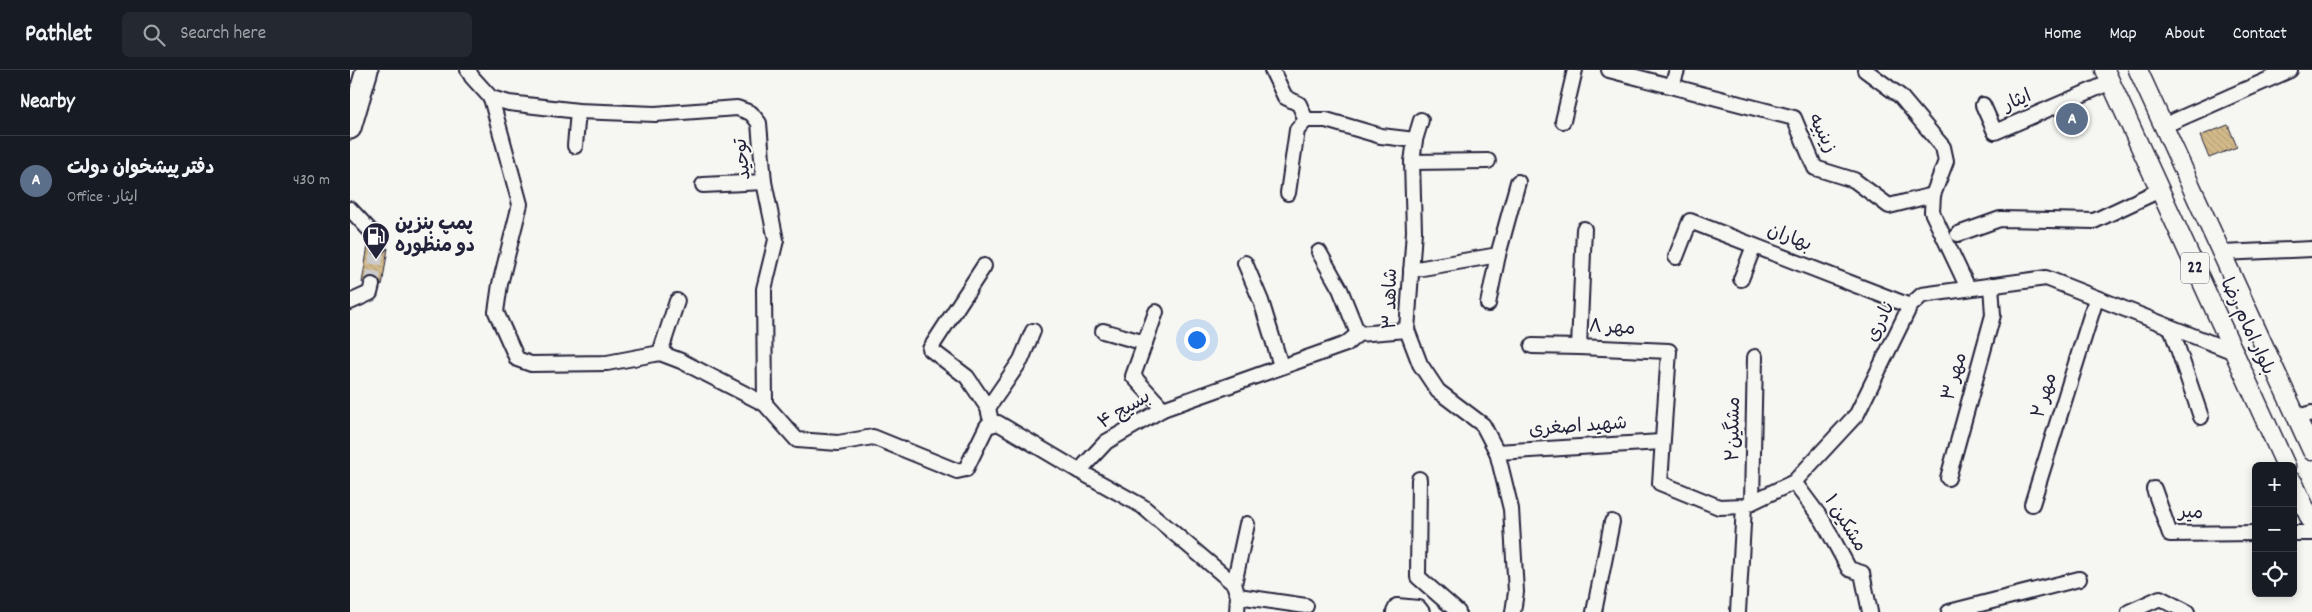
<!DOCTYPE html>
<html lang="en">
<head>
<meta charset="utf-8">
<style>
  :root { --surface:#171b24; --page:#242831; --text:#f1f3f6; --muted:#9ea1a6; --line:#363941; --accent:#9495a2 }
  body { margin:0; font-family:Dekko,"Playpen Sans Arabic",sans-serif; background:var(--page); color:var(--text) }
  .controls { position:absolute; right:15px; bottom:15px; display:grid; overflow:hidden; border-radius:8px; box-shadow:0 2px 8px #0003 }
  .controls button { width:45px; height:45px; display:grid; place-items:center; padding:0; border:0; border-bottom:1px solid var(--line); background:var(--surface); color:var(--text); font:25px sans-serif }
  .you { position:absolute; left:846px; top:269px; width:18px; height:18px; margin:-12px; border:4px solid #fff; border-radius:50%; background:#1a73e8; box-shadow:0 0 0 8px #1a73e833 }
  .badge { display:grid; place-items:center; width:32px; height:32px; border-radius:50%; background:var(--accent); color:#fff; font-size:16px; font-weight:700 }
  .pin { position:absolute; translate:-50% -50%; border:2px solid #fff; box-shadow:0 1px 5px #0006 }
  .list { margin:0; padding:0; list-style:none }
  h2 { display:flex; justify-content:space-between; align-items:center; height:65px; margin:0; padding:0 20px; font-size:21px }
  h2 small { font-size:16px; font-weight:400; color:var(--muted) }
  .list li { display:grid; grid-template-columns:32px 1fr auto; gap:15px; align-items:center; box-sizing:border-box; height:90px; padding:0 20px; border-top:1px solid var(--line) }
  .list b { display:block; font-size:19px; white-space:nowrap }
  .list p { margin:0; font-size:16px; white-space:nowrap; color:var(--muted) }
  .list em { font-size:16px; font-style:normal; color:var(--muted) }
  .icon { flex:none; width:28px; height:28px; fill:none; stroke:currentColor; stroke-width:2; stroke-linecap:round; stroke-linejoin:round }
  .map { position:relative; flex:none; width:1962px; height:542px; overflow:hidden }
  header { display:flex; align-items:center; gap:30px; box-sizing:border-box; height:70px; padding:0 25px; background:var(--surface); border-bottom:1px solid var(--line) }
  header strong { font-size:24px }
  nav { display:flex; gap:28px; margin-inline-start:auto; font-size:18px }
  .search { width:350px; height:45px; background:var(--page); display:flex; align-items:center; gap:12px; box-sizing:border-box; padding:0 18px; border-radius:8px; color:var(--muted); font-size:19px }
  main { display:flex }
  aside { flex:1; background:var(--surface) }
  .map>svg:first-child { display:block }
  .building { fill:url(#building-back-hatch); stroke:#22223b }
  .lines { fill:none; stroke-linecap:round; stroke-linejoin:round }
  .minor-tunnel { stroke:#cccccd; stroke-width:14; stroke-dasharray:14 7; stroke-linecap:butt }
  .minor-casing { stroke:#22223b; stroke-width:18 }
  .major-casing { stroke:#22223b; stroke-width:21 }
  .highway-casing { stroke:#22223b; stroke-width:25 }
  .minor { stroke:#f6f6f2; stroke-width:14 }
  .major { stroke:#f6f6f2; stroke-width:18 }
  .highway { stroke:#f6f6f2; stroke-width:21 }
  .labels { text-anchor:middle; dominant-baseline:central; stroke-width:4; stroke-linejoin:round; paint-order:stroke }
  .shield { fill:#f6f6f2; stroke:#626272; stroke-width:1 }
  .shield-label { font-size:18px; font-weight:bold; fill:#22223b }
  .street-label { font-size:19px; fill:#22223b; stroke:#f6f6f2 }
  .poi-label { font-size:19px; font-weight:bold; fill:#22223b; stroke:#f6f6f2; text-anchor:start }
</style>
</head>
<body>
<header>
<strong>Pathlet</strong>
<div class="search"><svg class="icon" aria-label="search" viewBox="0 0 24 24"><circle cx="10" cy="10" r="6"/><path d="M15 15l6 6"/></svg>Search here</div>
<nav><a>Home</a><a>Map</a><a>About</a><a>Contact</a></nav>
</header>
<main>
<aside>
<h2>Nearby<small></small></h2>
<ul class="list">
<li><span class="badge" style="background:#5c6f8a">A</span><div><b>دفتر پیشخوان دولت</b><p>Office · ایثار</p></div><em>430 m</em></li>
</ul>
</aside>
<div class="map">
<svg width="1962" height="542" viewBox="0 0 1962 542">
  <defs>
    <pattern id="building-back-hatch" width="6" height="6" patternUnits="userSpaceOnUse" patternTransform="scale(1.25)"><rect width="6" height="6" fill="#d3ba8a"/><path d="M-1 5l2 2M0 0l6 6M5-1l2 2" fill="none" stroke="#b5a078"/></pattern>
  </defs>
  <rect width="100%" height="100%" fill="#f6f6f2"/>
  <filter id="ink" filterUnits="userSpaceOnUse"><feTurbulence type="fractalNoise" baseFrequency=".02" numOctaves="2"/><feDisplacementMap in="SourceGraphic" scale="10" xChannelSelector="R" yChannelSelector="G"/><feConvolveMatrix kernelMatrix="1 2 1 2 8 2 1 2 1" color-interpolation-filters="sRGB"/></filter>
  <g filter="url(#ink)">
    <g class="building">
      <path d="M 1878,55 L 1887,77 L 1859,88 L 1850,66 Z"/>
      <path d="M 18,175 L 22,182 L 27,185 L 32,184 L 38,178 L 32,216 L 28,209 L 24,206 L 19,207 L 12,213 Z"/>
    </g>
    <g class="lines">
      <path class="minor-tunnel" d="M 22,215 L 28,176"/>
      <g class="minor-casing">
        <g id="minor">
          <path d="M 118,0 L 122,7 L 141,28 L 159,33 L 228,41 L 305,44 L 387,38 L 401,43 L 409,53 L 414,112 L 426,170 L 414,219 L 415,334"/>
          <path d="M 922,0 L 935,27 L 949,34 L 956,50"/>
          <path d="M 1259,0 L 1444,48 L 1465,98 L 1504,110 L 1539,136 L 1583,125"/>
          <path d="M 1515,0 L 1550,26 L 1593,77 L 1596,91 L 1583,125 L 1582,142 L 1618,218"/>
          <path d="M 1322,16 L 1327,0"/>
          <path d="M 141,28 L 170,134 L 150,214 L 146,242 L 167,289 L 181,294 L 257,293 L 310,283 L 331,291 L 415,334 L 447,370 L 488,373 L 523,367 L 607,401 L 616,399 L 637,356 L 648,353 L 729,401"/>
          <path d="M 1633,35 L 1645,62 L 1761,12"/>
          <path d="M 1213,51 L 1225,0"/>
          <path d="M 1813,56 L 1940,0"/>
          <path d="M 1065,70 L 1071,50"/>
          <path d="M 225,76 L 228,41"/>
          <path d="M 1062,92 L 1138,91"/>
          <path d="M 353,115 L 414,112"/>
          <path d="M 938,123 L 947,60 L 956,50 L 976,50 L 1031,66 L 1065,70 L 1062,92 L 1064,161 L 1057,260 L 1070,294 L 1088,321 L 1133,355 L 1147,382 L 1161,439 L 1166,522 L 1163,542"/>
          <path d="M 0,139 L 29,170 L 28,176"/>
          <path d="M 1234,159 L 1229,277 L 1319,281 L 1310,413 L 1369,437 L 1394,436 L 1444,412 L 1507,344 L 1560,236 L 1572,225 L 1696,208 L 1884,282"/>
          <path d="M 1608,164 L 1650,149 L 1744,151 L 1810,120"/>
          <path d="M 969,182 L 990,219 L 1008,264"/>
          <path d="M 1872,183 L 1962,179"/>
          <path d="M 1326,187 L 1340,151 L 1560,236"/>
          <path d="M 895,193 L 911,231 L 931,296"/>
          <path d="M 634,196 L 580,279 L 617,307 L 638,338"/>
          <path d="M 1061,200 L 1148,185 L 1168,112"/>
          <path d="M 1391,209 L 1404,176"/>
          <path d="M 0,232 L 20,223 L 22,215"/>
          <path d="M 1138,234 L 1148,185"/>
          <path d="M 806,242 L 783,306 L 813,339"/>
          <path d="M 1821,258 L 1851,347"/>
          <path d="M 753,261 L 795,273"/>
          <path d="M 1182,276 L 1229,277"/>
          <path d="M 310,283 L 327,231"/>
          <path d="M 640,347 L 638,338 L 671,290 L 683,261"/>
          <path d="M 1947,347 L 1962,343"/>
          <path d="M 1147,382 L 1311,372"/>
          <path d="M 1598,408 L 1643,245 L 1641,215"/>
          <path d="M 1069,409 L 1068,507 L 1108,542"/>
          <path d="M 1444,412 L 1473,451 L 1499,499 L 1512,503 L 1520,542"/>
          <path d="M 1804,419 L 1820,464 L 1906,463"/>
          <path d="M 1402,431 L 1405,287"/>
          <path d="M 1682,434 L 1746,229"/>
          <path d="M 1943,463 L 1962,463"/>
          <path d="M 884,514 L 897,454"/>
          <path d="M 888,526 L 956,536"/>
          <path d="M 887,542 L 888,526 L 884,514 L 792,436 L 729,401 L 756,372 L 813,339 L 996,274 L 1008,264 L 1057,260"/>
          <path d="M 1044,542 L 1047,536 L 1069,538 L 1072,542"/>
          <path d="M 1244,542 L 1262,452"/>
          <path d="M 1388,542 L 1394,436"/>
          <path d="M 1599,542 L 1729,509"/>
          <path d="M 1779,542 L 1810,528 L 1837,542"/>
        </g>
      </g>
      <g class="major-casing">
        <g id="major">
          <path d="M 1755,0 L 1936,396"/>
          <path d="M 1788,0 L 1962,381"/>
          <path d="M 1943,412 L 1962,453"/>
        </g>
      </g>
      <g class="highway-casing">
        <path id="highway" d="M 0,58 L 17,0"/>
      </g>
      <use href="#minor" class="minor"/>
      <use href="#major" class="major"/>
      <use href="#highway" class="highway"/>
    </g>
  </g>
  <defs>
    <g id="fuel-pin" transform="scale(1.4375)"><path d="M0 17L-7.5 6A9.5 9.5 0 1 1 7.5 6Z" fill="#22223b" stroke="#f6f6f2"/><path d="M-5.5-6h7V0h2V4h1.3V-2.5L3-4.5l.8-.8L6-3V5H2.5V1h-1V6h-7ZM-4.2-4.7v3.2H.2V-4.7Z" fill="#fff"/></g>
  </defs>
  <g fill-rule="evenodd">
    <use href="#fuel-pin" x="26" y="166"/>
  </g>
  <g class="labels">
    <rect class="shield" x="1831" y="182.5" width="28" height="31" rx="4"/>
    <g class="shield-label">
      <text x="1845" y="198">22</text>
    </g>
    <g class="street-label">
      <text transform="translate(1668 32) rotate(-23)">ایثار</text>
      <text transform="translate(1471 64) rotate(63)">زینبیه</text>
      <text transform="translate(394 89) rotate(-96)">توحید</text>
      <text transform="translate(1439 169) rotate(21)">بهاران</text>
      <text transform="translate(1042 229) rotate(-89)">شاهد ۳</text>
      <text transform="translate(1532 252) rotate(-63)">نادری</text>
      <text transform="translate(1896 257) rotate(65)">بلوار امام رضا</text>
      <text transform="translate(1262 259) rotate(3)">مهر ۸</text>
      <text transform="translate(1606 307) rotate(-74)">مهر ۳</text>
      <text transform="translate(1696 326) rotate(-73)">مهر ۲</text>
      <text transform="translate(775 341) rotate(-31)">بسیج ۴</text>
      <text transform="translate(1228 358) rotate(-4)">شهید اصغری</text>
      <text transform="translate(1385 359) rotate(-89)">مشگین۲</text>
      <text transform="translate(1841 444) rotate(3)">میر</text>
      <text transform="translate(1494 454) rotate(58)">مشکین ۱</text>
    </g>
    <g class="poi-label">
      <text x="45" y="155">پمپ بنزین<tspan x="45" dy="22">دو منظوره</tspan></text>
    </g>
  </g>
</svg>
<div class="controls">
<button>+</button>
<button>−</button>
<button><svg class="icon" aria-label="locate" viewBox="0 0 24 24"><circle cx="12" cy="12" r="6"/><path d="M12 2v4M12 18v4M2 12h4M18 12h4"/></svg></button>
</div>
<div class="you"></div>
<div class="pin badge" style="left:1722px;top:49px;background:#5c6f8a">A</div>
</div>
</main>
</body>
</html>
